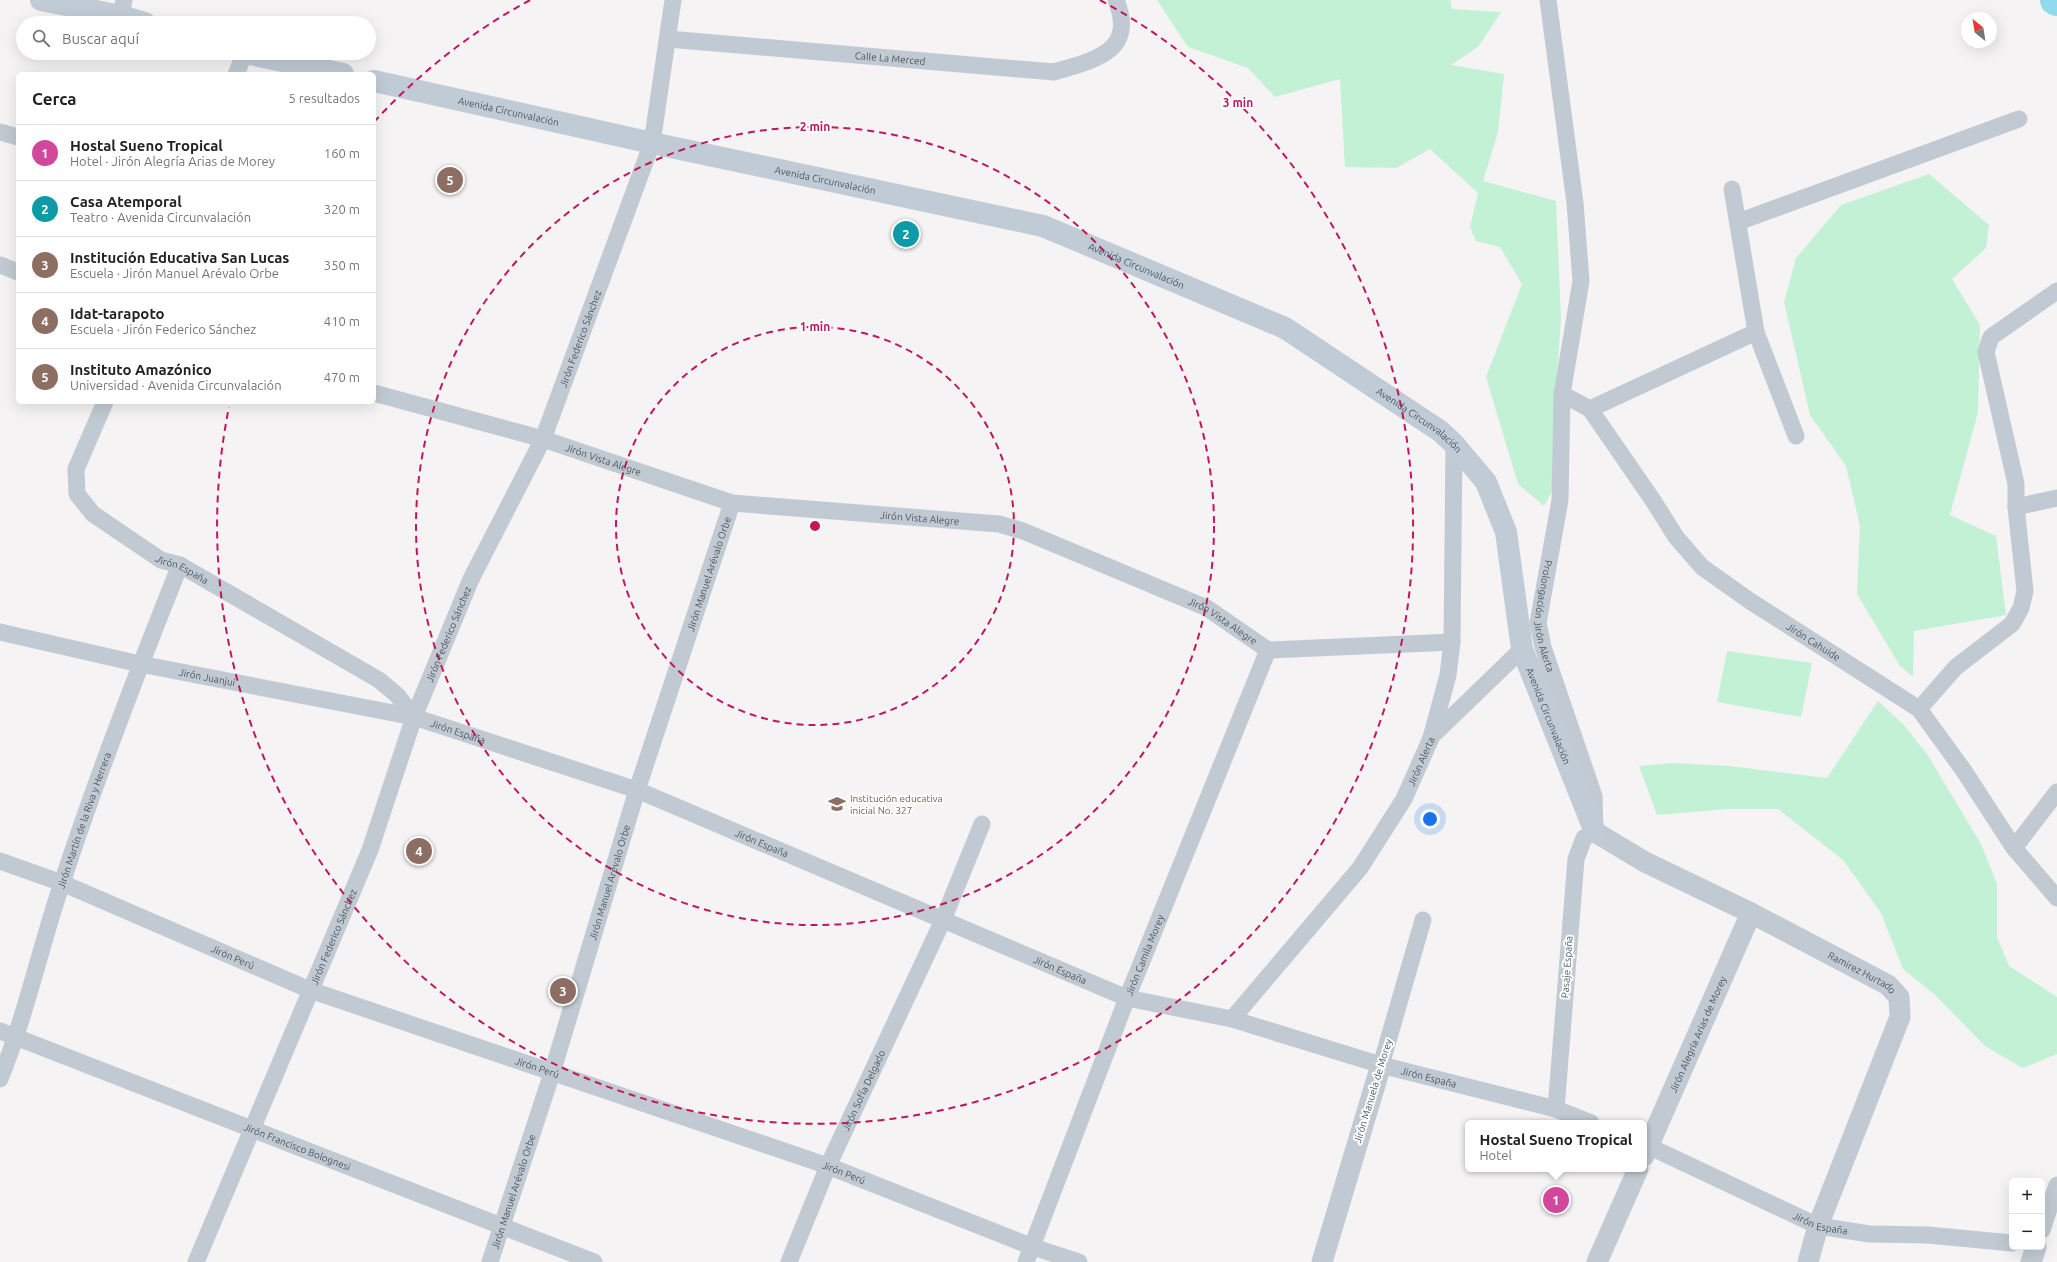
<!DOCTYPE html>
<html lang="es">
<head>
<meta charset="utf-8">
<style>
  :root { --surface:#fff; --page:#f6f6f6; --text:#222; --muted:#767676; --line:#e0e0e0; --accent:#1a73e8 }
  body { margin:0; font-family:Ubuntu,sans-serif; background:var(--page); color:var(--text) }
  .controls { position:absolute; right:12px; bottom:12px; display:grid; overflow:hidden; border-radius:6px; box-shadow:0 4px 16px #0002 }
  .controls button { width:36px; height:36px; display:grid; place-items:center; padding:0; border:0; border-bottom:1px solid var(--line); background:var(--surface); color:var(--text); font:20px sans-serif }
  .compass { position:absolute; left:1961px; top:12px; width:36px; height:36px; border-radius:50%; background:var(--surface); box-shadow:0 4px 16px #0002; rotate:330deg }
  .you { position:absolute; left:1430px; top:819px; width:14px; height:14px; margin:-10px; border:3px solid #fff; border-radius:50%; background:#1a73e8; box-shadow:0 0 0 6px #1a73e833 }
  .badge { display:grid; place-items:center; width:26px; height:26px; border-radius:50%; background:var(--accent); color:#fff; font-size:13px; font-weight:700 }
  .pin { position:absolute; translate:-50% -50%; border:2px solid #fff; box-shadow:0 1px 4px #0006 }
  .popup { position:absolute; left:1465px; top:1120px; width:182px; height:52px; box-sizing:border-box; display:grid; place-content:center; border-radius:6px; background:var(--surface); filter:drop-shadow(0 1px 3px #0005); font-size:13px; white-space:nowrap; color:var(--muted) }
  .popup b { font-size:15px; color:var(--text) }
  .popup::after { content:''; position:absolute; left:50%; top:100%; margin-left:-8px; border:8px solid transparent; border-top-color:var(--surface) }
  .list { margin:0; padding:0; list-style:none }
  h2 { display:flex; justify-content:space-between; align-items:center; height:52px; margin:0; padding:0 16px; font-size:17px }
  h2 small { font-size:13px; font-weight:400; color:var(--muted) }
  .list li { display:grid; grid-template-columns:26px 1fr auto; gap:12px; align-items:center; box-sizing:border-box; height:56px; padding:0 16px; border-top:1px solid var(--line) }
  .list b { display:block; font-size:15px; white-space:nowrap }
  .list p { margin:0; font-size:13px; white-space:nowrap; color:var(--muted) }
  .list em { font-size:13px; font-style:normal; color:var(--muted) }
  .icon { flex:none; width:22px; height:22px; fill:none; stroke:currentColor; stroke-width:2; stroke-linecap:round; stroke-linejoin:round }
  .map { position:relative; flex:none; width:2057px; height:1262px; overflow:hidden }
  .search { position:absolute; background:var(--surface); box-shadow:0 4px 16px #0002; left:16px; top:16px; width:360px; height:44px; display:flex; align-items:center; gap:10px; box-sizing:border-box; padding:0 14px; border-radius:22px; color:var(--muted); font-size:15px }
  .panel { position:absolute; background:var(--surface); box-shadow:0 4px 16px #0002; left:16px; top:72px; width:360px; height:332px; border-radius:6px }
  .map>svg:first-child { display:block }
  .green { fill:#c3f1d5 }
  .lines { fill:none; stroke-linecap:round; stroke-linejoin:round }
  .river { stroke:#90daee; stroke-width:30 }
  .minor { stroke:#c1cad2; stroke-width:17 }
  .tertiary { stroke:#c1cad2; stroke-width:21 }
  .secondary { stroke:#c1cbd6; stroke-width:22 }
  .ring { fill:none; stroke:#c2185b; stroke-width:2; stroke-dasharray:7 5 }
  .labels { text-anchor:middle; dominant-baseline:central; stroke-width:4; stroke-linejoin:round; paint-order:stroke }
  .street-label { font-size:10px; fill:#4a5661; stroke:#fff }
  .education-label { font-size:10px; fill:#785e54; stroke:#fff; text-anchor:start }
  .centre { fill:#c2185b; stroke:#fff; stroke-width:2 }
  .ring-label { font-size:12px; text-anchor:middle; font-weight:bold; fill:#c2185b; stroke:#fff; stroke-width:4; stroke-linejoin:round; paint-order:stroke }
</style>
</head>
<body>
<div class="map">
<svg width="2057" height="1262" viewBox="0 0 2057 1262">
  <rect width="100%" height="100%" fill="#f5f3f3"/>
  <g class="green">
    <path d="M 1157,0 L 1450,0 L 1452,9 L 1501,12 L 1478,47 L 1451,65 L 1504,74 L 1498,132 L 1483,181 L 1556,201 L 1561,319 L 1554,418 L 1559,478 L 1544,506 L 1518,484 L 1486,377 L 1522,284 L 1500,247 L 1476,241 L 1470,227 L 1478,193 L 1430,149 L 1396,168 L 1345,167 L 1340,79 L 1275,97 L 1248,68 L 1188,47 Z"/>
    <path d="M 1929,174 L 1989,225 L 1986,248 L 1952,279 L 1980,325 L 1978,412 L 1950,515 L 1996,536 L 2006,615 L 1914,631 L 1913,677 L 1900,666 L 1857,594 L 1860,526 L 1846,466 L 1810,415 L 1784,302 L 1796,258 L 1841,205 Z"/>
    <path d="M 1727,651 L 1812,663 L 1801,717 L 1717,702 Z"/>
    <path d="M 1878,701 L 1903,724 L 1927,754 L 1981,844 L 1997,884 L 1997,937 L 2009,966 L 2057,997 L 2057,1054 L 2023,1068 L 1985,1046 L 1935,995 L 1903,969 L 1881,913 L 1843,860 L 1778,809 L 1728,809 L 1657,815 L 1639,766 L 1673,763 L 1729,766 L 1827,778 Z"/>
  </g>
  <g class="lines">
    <path class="river" d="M 2055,0 L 2057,1"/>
    <g class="minor">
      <path id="s1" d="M 1548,0 L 1575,203 L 1581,281 L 1562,394 L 1560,500 L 1538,623 L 1543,647 L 1594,796 L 1595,832 L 1584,838 L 1576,859 L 1556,1109"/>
      <path d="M 121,16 L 124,0"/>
      <path id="s2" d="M 668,39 L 1054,72 C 1094,60 1137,52 1116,0"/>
      <path d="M 236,74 L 245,53"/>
      <path d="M 0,132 L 18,137"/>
      <path d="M 1732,189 L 1756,332"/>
      <path d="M 1738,222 L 2019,119"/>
      <path d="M 0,265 L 18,272"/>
      <path id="s3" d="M 374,393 L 543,439 L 732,503 L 999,524 L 1023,531 L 1207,608 L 1268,650 L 1452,642"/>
      <path id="s4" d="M 1562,394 L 1590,409 L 1654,502 L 1676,537 L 1702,567 L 1750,601 L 1919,709 L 1964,771 L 2014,848 L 2057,898"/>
      <path id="s5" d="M 105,402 L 76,469 L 77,494 L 93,514 L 161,560 L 180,565 L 379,680 L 397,695 L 414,717"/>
      <path d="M 1590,409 L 1756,332 L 1796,436"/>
      <path d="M 2016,507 L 2057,498"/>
      <path id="s6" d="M 0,632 L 140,664 L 414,717 L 637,790 L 1127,998 L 1232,1019 L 1381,1065 L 1556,1109 L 1591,1123"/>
      <path d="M 1919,709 L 1956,667 L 2012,624 L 2021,608 L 2025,591 L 2016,507 L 2016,484 L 1986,352 L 1991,337 L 2057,291"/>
      <path d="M 1431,737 L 1522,649"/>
      <path d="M 2014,848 L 2057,792"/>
      <path id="s7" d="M 0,861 L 62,883 L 310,990 L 828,1166 L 1033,1247 L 1079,1262"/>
      <path id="s8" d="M 1232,1019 L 1360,868 L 1404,799 L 1431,738 L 1448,675 L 1452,642 L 1454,444"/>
      <path id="s9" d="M 0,1031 L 594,1262"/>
      <path d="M 1381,1065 L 1423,920"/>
      <path id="s10" d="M 0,1079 C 26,1015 40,948 62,883 C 97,776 138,670 180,565"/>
      <path id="s11" d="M 1644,1144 L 1818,1226 L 1870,1234 L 1928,1235 L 2012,1243"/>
      <path d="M 2042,1230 L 2057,1185"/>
      <path id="s12" d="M 196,1262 L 370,850 L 414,717 L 471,579 L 543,439 L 652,143 L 673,0"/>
      <path id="s13" d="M 490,1262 L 552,1073 L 637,790 L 732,503"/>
      <path id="s14" d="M 789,1262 L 828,1166 L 943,920 L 982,824"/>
      <path id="s15" d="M 1026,1262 L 1127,998 L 1268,650"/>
    </g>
    <g class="tertiary">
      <path id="s16" d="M 1595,832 L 1645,862 L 1751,913 L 1888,985 L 1899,997 L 1900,1017 L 1818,1226 L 1808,1262"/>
      <path id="s17" d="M 1644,1156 L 1751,913"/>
      <path d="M 1322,1262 L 1381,1065"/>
      <path d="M 1597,1262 L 1638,1169"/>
      <path d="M 2031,1262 L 2036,1247"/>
    </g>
    <g class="secondary">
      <path d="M 41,0 L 121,16 L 145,23"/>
      <path d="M 245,53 L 343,74"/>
      <path id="s18" d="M 374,81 L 652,143 L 1043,226 L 1285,328 L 1440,431 L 1454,444 L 1486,482 L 1506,532 L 1522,649 L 1595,832"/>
    </g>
  </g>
  <g class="ring">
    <circle cx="815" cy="526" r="199"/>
    <circle cx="815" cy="526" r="399"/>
    <path d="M374 122A598 598 0 0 1 530 0M1100 0A598 598 0 1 1 229 407"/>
  </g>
  <defs>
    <g id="school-bare" transform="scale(1.38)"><path d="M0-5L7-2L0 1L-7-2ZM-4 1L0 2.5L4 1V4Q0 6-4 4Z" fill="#8d6e63" stroke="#fff" stroke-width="2.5" paint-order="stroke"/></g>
  </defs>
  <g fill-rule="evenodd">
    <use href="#school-bare" x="837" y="804"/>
  </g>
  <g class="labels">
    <g class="street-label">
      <text stroke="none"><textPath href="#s2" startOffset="223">Calle La Merced</textPath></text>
      <text stroke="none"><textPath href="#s18" startOffset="138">Avenida Circunvalación</textPath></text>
      <text stroke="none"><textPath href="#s18" startOffset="462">Avenida Circunvalación</textPath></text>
      <text stroke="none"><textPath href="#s18" startOffset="786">Avenida Circunvalación</textPath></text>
      <text stroke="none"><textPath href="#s12" startOffset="1001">Jirón Federico Sánchez</textPath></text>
      <text stroke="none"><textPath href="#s18" startOffset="1110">Avenida Circunvalación</textPath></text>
      <text stroke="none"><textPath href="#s3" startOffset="239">Jirón Vista Alegre</textPath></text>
      <text stroke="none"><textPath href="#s3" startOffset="563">Jirón Vista Alegre</textPath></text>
      <text stroke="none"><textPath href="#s5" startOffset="229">Jirón España</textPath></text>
      <text stroke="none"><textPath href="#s13" startOffset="722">Jirón Manuel Arévalo Orbe</textPath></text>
      <text stroke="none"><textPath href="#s1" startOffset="622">Prolongación Jirón Alerta</textPath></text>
      <text stroke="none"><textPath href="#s3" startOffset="887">Jirón Vista Alegre</textPath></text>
      <text stroke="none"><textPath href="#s12" startOffset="677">Jirón Federico Sánchez</textPath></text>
      <text stroke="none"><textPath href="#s4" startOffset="360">Jirón Cahuide</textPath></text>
      <text stroke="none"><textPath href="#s6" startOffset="212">Jirón Juanjui</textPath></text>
      <text stroke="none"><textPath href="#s18" startOffset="1446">Avenida Circunvalación</textPath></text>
      <text stroke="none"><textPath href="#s6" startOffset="469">Jirón España</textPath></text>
      <text stroke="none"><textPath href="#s8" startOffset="321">Jirón Alerta</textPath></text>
      <text stroke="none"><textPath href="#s10" startOffset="272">Jirón Martín de la Riva y Herrera</textPath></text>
      <text stroke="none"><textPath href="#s6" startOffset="793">Jirón España</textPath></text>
      <text stroke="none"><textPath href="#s13" startOffset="398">Jirón Manuel Arévalo Orbe</textPath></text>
      <text stroke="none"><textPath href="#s12" startOffset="353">Jirón Federico Sánchez</textPath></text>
      <text stroke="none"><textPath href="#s15" startOffset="329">Jirón Camila Morey</textPath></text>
      <text stroke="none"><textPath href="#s7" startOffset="252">Jirón Perú</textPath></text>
      <text transform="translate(1567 967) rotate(-86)">Pasaje España</text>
      <text stroke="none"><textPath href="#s6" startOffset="1117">Jirón España</textPath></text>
      <text stroke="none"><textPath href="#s16" startOffset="302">Ramirez Hurtado</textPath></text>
      <text stroke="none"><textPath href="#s17" startOffset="133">Jirón Alegría Arias de Morey</textPath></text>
      <text stroke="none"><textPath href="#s7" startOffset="576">Jirón Perú</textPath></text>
      <text stroke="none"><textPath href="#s6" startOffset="1502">Jirón España</textPath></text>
      <text stroke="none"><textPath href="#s14" startOffset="187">Jirón Sofía Delgado</textPath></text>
      <text transform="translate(1373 1091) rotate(-73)">Jirón Manuela de Morey</text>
      <text stroke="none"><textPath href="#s9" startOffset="319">Jirón Francisco Bolognesi</textPath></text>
      <text stroke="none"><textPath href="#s7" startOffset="900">Jirón Perú</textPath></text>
      <text stroke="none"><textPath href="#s13" startOffset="74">Jirón Manuel Arévalo Orbe</textPath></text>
      <text stroke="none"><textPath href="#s11" startOffset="194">Jirón España</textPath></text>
    </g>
    <g class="education-label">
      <text x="850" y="798">Institución educativa<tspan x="850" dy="12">inicial No. 327</tspan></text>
    </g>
  </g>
  <circle cx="815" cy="526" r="6" class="centre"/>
  <g class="ring-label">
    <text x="1238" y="107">3 min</text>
    <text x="815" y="131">2 min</text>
    <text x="815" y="331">1 min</text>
  </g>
</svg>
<div class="controls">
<button>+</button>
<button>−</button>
</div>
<svg class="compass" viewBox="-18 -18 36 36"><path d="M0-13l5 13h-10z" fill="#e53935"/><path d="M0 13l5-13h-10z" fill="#767676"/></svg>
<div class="you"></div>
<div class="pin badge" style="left:1556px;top:1200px;background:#d1479c">1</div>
<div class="popup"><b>Hostal Sueno Tropical</b>Hotel</div>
<div class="pin badge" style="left:906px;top:234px;background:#0f9aa8">2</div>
<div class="pin badge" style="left:563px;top:991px;background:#8d6e63">3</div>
<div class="pin badge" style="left:419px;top:851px;background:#8d6e63">4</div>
<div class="pin badge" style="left:450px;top:180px;background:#8d6e63">5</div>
<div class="search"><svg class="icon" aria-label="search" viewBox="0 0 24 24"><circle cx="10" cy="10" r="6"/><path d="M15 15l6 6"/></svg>Buscar aquí</div>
<section class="panel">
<h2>Cerca<small>5 resultados</small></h2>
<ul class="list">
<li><span class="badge" style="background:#d1479c">1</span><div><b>Hostal Sueno Tropical</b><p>Hotel · Jirón Alegría Arias de Morey</p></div><em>160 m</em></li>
<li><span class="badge" style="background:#0f9aa8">2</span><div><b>Casa Atemporal</b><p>Teatro · Avenida Circunvalación</p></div><em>320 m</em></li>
<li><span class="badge" style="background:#8d6e63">3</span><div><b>Institución Educativa San Lucas</b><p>Escuela · Jirón Manuel Arévalo Orbe</p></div><em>350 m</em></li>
<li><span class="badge" style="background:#8d6e63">4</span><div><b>Idat-tarapoto</b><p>Escuela · Jirón Federico Sánchez</p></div><em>410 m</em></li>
<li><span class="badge" style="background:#8d6e63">5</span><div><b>Instituto Amazónico</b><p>Universidad · Avenida Circunvalación</p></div><em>470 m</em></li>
</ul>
</section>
</div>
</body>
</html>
